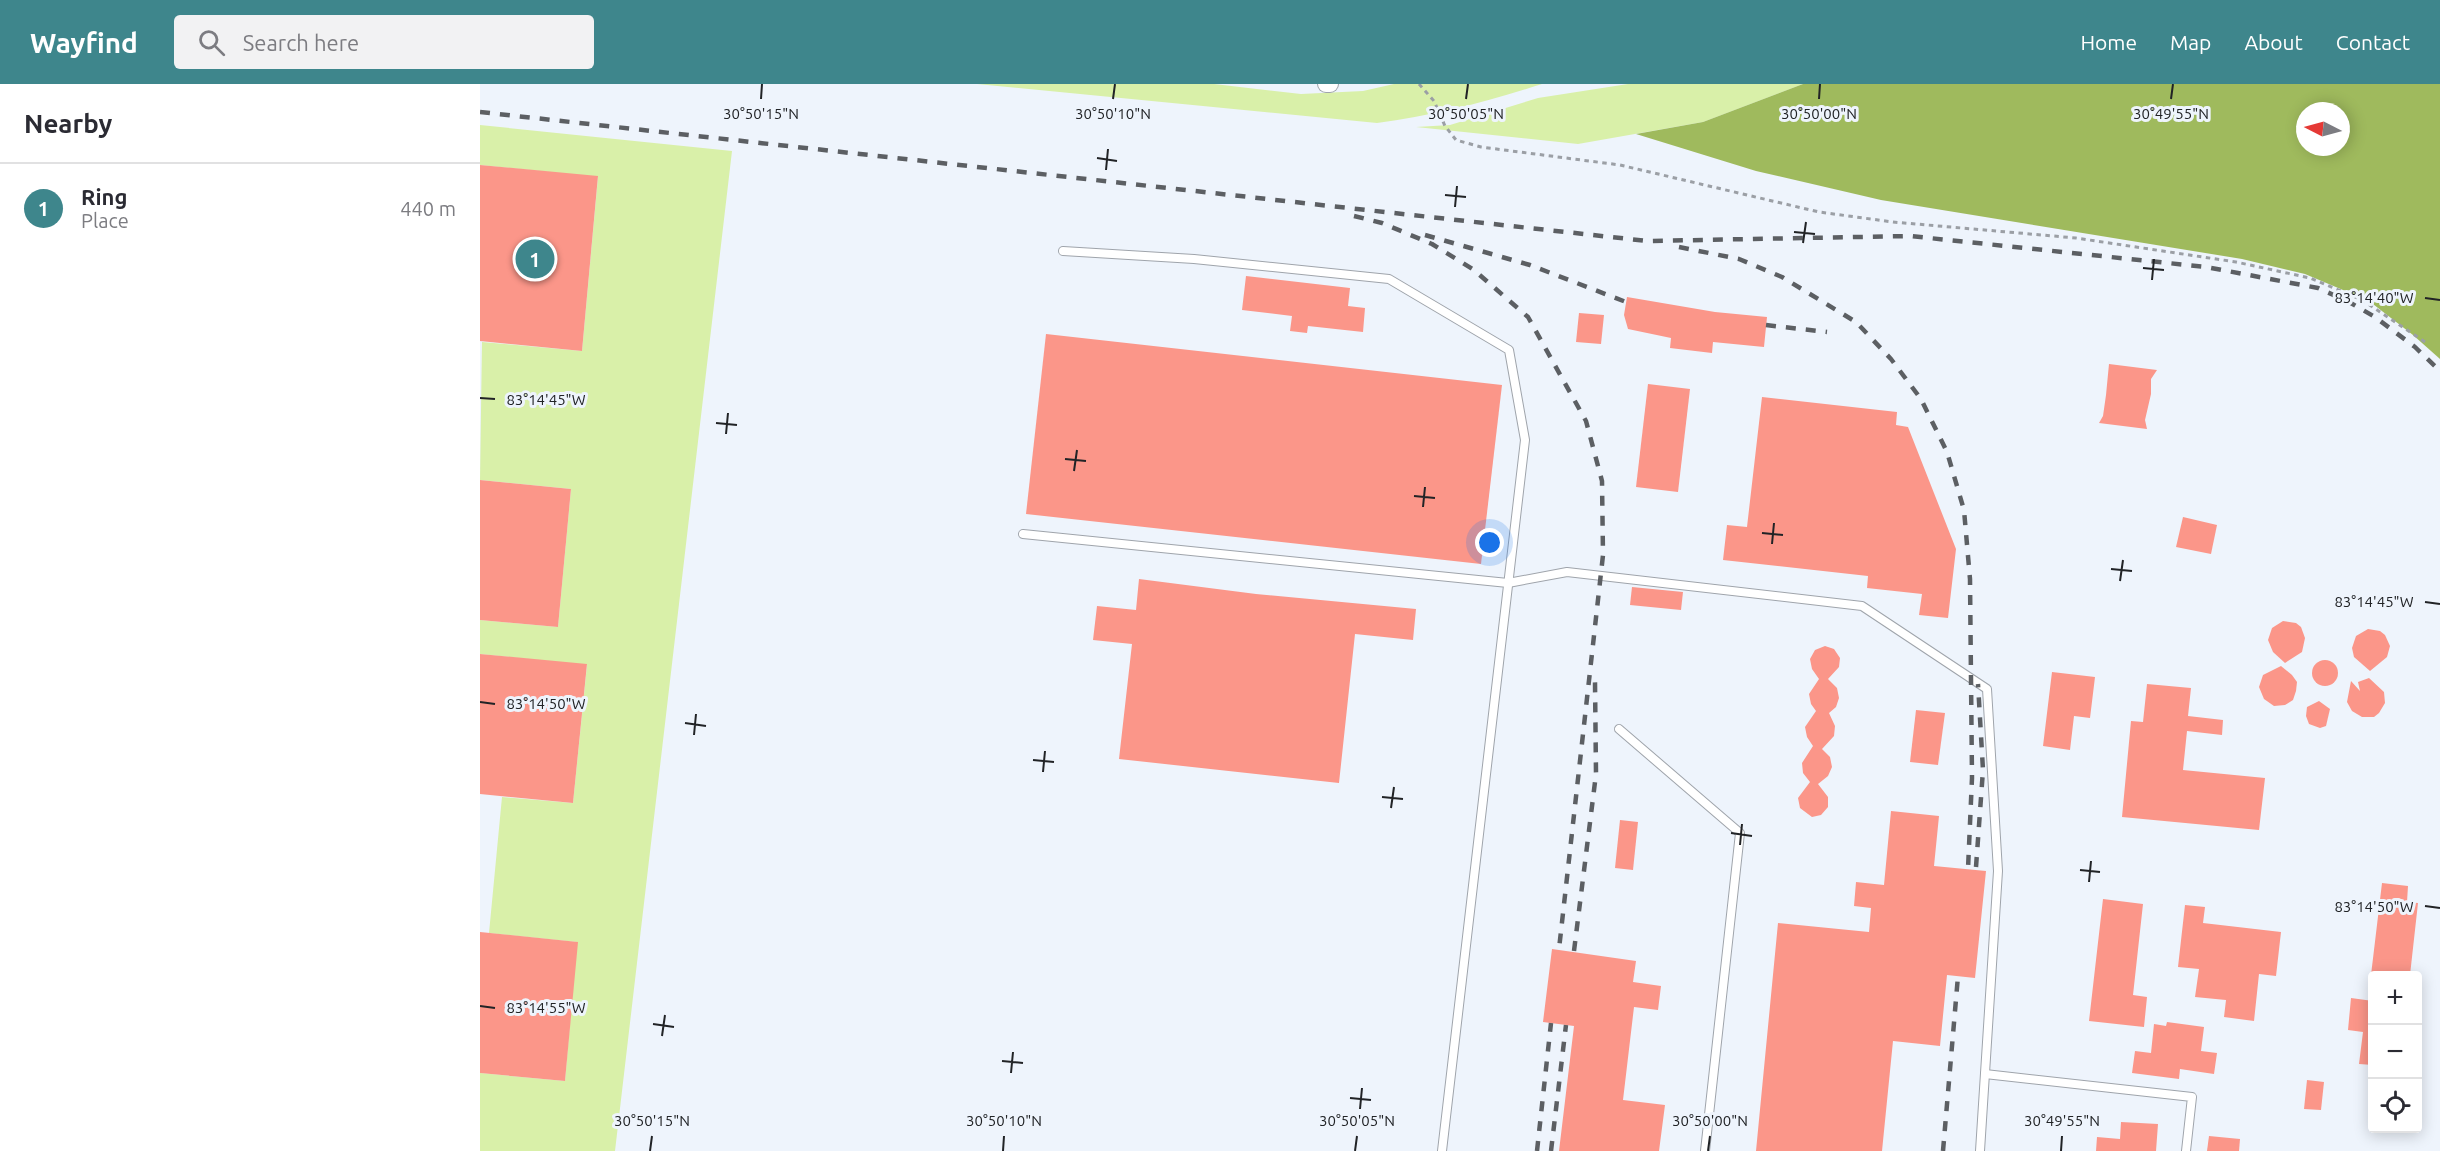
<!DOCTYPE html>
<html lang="en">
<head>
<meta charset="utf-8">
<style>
  :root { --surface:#fff; --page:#f2f2f3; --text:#2b2b33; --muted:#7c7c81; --line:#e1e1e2; --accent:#3e868c }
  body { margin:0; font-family:Ubuntu,sans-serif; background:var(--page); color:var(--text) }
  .controls { position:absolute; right:18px; bottom:18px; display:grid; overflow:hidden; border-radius:6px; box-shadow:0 3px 15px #0003 }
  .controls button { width:54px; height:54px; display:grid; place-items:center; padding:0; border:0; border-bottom:2px solid var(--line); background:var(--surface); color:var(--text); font:30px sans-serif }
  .compass { position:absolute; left:1816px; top:18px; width:54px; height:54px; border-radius:50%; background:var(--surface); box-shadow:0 3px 15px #0003; rotate:276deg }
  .you { position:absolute; left:1010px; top:459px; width:21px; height:21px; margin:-15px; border:4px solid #fff; border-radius:50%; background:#1a73e8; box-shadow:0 0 0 9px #1a73e833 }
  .badge { display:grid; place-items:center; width:39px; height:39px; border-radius:50%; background:var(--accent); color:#fff; font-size:20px; font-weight:700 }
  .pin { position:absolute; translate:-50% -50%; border:3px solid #fff; box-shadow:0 2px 6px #0006 }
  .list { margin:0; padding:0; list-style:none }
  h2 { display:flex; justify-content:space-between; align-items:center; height:78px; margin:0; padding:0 24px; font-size:26px }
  h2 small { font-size:20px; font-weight:400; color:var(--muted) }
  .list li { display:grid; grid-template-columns:39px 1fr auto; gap:18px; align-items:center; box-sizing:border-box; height:90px; padding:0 24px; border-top:2px solid var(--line) }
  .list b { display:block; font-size:22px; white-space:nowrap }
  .list p { margin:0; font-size:20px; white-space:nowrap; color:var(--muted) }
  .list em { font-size:20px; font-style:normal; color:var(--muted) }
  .icon { flex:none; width:33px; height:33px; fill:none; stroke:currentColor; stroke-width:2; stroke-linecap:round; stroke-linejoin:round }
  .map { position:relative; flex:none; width:1960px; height:1067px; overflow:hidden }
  header { display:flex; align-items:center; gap:36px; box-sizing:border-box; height:84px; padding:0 30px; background:var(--accent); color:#fff }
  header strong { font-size:28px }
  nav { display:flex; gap:33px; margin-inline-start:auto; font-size:21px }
  .search { width:420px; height:54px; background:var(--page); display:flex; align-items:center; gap:15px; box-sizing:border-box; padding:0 21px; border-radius:6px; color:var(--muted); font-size:22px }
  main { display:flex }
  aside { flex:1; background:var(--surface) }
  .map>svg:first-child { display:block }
  .green { fill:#d9f0a9 }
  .forest { fill:#9fba5d; fill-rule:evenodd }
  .building { fill:#fb9689 }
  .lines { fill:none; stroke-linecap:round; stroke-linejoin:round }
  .service-casing { stroke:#9fa4ab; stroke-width:10 }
  .minor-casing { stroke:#9fa4ab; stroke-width:18 }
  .path { stroke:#9b9fa5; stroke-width:3; stroke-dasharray:4.5 4.5; stroke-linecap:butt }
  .service { stroke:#fff; stroke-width:8 }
  .minor { stroke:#fff; stroke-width:16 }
  .rail { stroke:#5c5f63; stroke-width:4.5; stroke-dasharray:10 10; stroke-linecap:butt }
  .ticks { fill:none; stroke:#212326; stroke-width:2 }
  .ticks-label { font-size:15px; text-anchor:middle; fill:#212326; stroke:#eef4fc; stroke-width:6; stroke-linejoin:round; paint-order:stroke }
</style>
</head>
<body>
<header>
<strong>Wayfind</strong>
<div class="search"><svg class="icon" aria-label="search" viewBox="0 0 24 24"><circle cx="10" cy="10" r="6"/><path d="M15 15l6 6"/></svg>Search here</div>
<nav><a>Home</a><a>Map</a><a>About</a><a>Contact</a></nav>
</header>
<main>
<aside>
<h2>Nearby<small></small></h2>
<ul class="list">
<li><span class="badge">1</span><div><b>Ring</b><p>Place</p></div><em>440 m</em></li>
</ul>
</aside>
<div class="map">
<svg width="1960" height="1067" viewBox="0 0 1960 1067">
  <rect width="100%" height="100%" fill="#eef4fc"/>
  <g class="green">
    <path d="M 497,0 L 734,0 L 821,10 L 883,7 L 914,0 L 1062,0 C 1009,17 953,32 897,39 Z"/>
    <path d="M 1148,0 L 1323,0 L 1223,38 L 1098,60 L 936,43 L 970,41 L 1058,14 Z"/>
    <path d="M 0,41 L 252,67 L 135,1067 L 0,1067 L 0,989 L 85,997 L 97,858 L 9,849 L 22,713 L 93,719 L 107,581 L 0,570 L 0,536 L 78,543 L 91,405 L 0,396 L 2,258 L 102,267 L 118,93 L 0,81 Z"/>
  </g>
  <path class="forest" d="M 1323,0 L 1960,0 L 1960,275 L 1933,251 L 1889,217 L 1825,190 L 1762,175 L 1401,116 L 1276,87 L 1156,50 L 1223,38 ZM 1825,27 L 1861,27 L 1861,63 L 1825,63 Z"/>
  <g class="building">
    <path d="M 0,81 L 118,92 L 102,267 L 0,257 Z"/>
    <path d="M 766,192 L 870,204 L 868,222 L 885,224 L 883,248 L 828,242 L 827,249 L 810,247 L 812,232 L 762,226 Z"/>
    <path d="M 1147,213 L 1235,228 L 1287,233 L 1284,263 L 1233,258 L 1232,269 L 1190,264 L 1191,254 L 1148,245 L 1144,231 Z"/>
    <path d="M 1099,229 L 1124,231 L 1121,260 L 1096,258 Z"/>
    <path d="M 566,250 L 1022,301 L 1001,480 L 546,430 Z"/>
    <path d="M 1629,280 L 1677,286 L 1671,295 L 1671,310 L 1665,336 L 1667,345 L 1619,339 L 1623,332 L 1626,311 Z"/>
    <path d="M 1168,300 L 1210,305 L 1198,408 L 1156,403 Z"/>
    <path d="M 1282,313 L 1417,328 L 1416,341 L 1428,343 L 1476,465 L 1468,534 L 1439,531 L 1442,510 L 1387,504 L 1388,492 L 1243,476 L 1247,441 L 1267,443 Z"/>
    <path d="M 0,396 L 91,405 L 78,543 L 0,536 Z"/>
    <path d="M 1703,433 L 1737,441 L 1731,470 L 1696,463 Z"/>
    <path d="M 659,495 L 776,510 L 936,525 L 933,556 L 875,550 L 859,699 L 639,675 L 652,560 L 613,556 L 617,522 L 656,526 Z"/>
    <path d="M 1152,503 L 1203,508 L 1201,526 L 1150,521 Z"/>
    <path d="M 1803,537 L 1816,539 L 1821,543 L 1825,554 L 1822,568 L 1805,579 L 1793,568 L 1788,556 L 1792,544 Z"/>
    <path d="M 1888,545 L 1900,547 L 1905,551 L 1910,562 L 1907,573 L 1890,587 L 1874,573 L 1872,564 L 1876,552 Z"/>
    <path d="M 1345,562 L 1354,565 L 1360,574 L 1359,583 L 1348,595 L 1357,604 L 1359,614 L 1356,623 L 1349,629 L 1355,642 L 1354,652 L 1342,665 L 1350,673 L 1352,683 L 1348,692 L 1338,700 L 1348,713 L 1348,723 L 1341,731 L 1332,733 L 1320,724 L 1318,714 L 1330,698 L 1323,689 L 1322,679 L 1333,662 L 1327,653 L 1325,643 L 1336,627 L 1331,620 L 1329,610 L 1339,595 L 1332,585 L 1330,575 L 1335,566 Z"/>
    <path d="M 0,570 L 107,580 L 93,719 L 0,710 Z"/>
    <circle cx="1845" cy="589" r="13"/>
    <path d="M 1801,582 L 1812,591 L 1817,598 L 1816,607 L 1813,616 L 1805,621 L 1794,622 L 1784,615 L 1779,603 L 1783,591 Z"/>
    <path d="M 1572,588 L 1615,593 L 1610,634 L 1594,632 L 1590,666 L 1563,662 Z"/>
    <path d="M 1889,594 L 1904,608 L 1905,619 L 1899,629 L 1894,633 L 1882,633 L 1872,627 L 1867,618 L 1871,597 L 1880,607 L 1878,598 Z"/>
    <path d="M 1667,600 L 1711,604 L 1708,632 L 1743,636 L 1742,651 L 1707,647 L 1703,686 L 1785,694 L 1779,746 L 1642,733 L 1651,637 L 1663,638 Z"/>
    <path d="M 1839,617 L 1850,625 L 1846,642 L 1840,644 L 1829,640 L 1826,632 L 1827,623 Z"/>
    <path d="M 1436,626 L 1465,629 L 1458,681 L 1430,678 Z"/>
    <path d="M 1411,727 L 1459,732 L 1454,782 L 1506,787 L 1495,894 L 1467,891 L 1460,962 L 1413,957 L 1402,1067 L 1276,1067 L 1298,839 L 1389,848 L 1391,824 L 1374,822 L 1376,798 L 1404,801 Z"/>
    <path d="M 1140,736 L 1158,738 L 1153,786 L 1135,784 Z"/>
    <path d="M 1902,799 L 1928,802 L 1927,818 L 1938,819 L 1930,891 L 1891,891 Z"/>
    <path d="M 1623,815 L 1663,820 L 1653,911 L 1667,913 L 1664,943 L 1609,937 Z"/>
    <path d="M 1705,821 L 1725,823 L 1723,839 L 1801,848 L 1796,892 L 1779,890 L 1774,937 L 1744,933 L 1746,916 L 1715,913 L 1719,885 L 1698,883 Z"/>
    <path d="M 0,848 L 98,858 L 85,997 L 0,989 Z"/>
    <path d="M 1072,865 L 1156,877 L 1153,898 L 1181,902 L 1178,926 L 1154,923 L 1143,1016 L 1185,1021 L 1179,1067 L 1079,1067 L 1094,942 L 1063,938 Z"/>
    <path d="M 1871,914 L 1893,917 L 1893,981 L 1879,980 L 1883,948 L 1868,946 Z"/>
    <path d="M 1687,938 L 1724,943 L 1721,967 L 1737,969 L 1734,990 L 1700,985 L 1699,995 L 1652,989 L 1655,967 L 1671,969 L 1674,940 L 1686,942 Z"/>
    <path d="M 1827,996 L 1844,998 L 1841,1026 L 1824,1025 Z"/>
    <path d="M 1641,1038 L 1678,1040 L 1676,1067 L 1616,1067 L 1617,1053 L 1640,1055 Z"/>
    <path d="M 1729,1052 L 1760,1055 L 1759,1067 L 1727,1067 Z"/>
  </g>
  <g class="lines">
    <g class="service-casing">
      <g id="service">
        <path d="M 583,167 L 714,175 L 909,195 L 1029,266 L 1045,356 L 962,1067"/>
        <path d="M 543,450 L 1028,499 L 1087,488 L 1382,522 L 1507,605 L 1518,787 L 1500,1067"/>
        <path d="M 1139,645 L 1260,749 L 1225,1067"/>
        <path d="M 1505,990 L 1712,1013 L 1706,1067"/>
      </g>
    </g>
    <g class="minor-casing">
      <path id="minor" d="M 846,0 L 850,0"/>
    </g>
    <path class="path" d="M 939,0 L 954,17 L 965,42 L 976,56 L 1001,63 L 1140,81 L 1339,128 L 1413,138 L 1596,154 L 1756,178 L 1830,194 L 1882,216 L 1945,258"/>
    <use href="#service" class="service"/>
    <use href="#minor" class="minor"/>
    <g class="rail">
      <path d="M 0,28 L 1167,157 L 1430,152 L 1726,183 L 1838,204 L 1869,218 L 1895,233 L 1935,263 L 1960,287"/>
      <path d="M 874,132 L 902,139 L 952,160 L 994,186 L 1048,233 L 1106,337 L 1122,397 L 1123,471 L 1079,865"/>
      <path d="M 945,151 L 1050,181 L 1146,218"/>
      <path d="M 1199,163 L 1259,175 L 1302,193 L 1376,238 L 1411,275 L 1441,315 L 1467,368 L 1484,426 L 1490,495 L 1492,694 L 1488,785"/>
      <path d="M 1286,241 L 1347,248"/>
      <path d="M 1496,783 L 1503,686 L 1498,600"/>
      <path d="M 1094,867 L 1116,690 L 1115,598"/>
      <path d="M 1057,1067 L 1071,939"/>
      <path d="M 1071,1067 L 1086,941"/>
      <path d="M 1463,1067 L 1478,892"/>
    </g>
  </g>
  <path class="ticks" d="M 281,15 L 282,0M 633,15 L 635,0M 986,15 L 988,0M 1339,15 L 1340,0M 1691,15 L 1693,0M 617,74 L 637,77M 626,86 L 628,65M 965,111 L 986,113M 975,123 L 977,102M 1314,148 L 1335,150M 1323,159 L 1326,138M 1663,184 L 1684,186M 1672,196 L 1674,175M 1945,214 L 1960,216M 0,314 L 15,315M 236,339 L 257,341M 246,350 L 248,329M 585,375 L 606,377M 594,387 L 597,366M 934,412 L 955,414M 943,423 L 945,403M 1282,449 L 1303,451M 1292,460 L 1294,439M 1631,485 L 1652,487M 1640,497 L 1643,476M 1945,518 L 1960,520M 0,618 L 15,620M 205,639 L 226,642M 214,651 L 216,630M 553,676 L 574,678M 563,688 L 565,667M 902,713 L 923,715M 911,724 L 914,703M 1251,749 L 1272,752M 1260,761 L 1262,740M 1600,786 L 1620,788M 1609,798 L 1611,777M 1945,822 L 1960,824M 0,922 L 15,924M 173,940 L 194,943M 182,952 L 185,931M 522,977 L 543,979M 531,989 L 533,968M 870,1014 L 891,1016M 880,1025 L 882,1004M 170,1067 L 172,1052M 523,1067 L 524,1052M 875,1067 L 877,1052M 1228,1067 L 1230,1052M 1581,1067 L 1582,1052"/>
  <g class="ticks-label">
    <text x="281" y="35">30°50'15"N</text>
    <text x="633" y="35">30°50'10"N</text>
    <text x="986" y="35">30°50'05"N</text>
    <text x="1339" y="35">30°50'00"N</text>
    <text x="1691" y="35">30°49'55"N</text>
    <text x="1894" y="219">83°14'40"W</text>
    <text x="66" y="321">83°14'45"W</text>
    <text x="1894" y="523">83°14'45"W</text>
    <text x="66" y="625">83°14'50"W</text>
    <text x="1894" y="828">83°14'50"W</text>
    <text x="66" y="929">83°14'55"W</text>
    <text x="172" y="1042">30°50'15"N</text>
    <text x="524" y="1042">30°50'10"N</text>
    <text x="877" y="1042">30°50'05"N</text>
    <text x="1230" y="1042">30°50'00"N</text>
    <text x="1582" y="1042">30°49'55"N</text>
  </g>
</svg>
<div class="controls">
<button>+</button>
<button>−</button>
<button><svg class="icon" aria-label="locate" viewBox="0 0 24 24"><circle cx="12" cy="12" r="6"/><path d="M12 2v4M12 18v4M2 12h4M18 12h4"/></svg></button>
</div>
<svg class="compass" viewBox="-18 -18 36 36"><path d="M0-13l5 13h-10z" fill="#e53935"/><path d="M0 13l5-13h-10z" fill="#7c7c81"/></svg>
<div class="you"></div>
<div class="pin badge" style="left:55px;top:175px">1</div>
</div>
</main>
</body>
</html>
